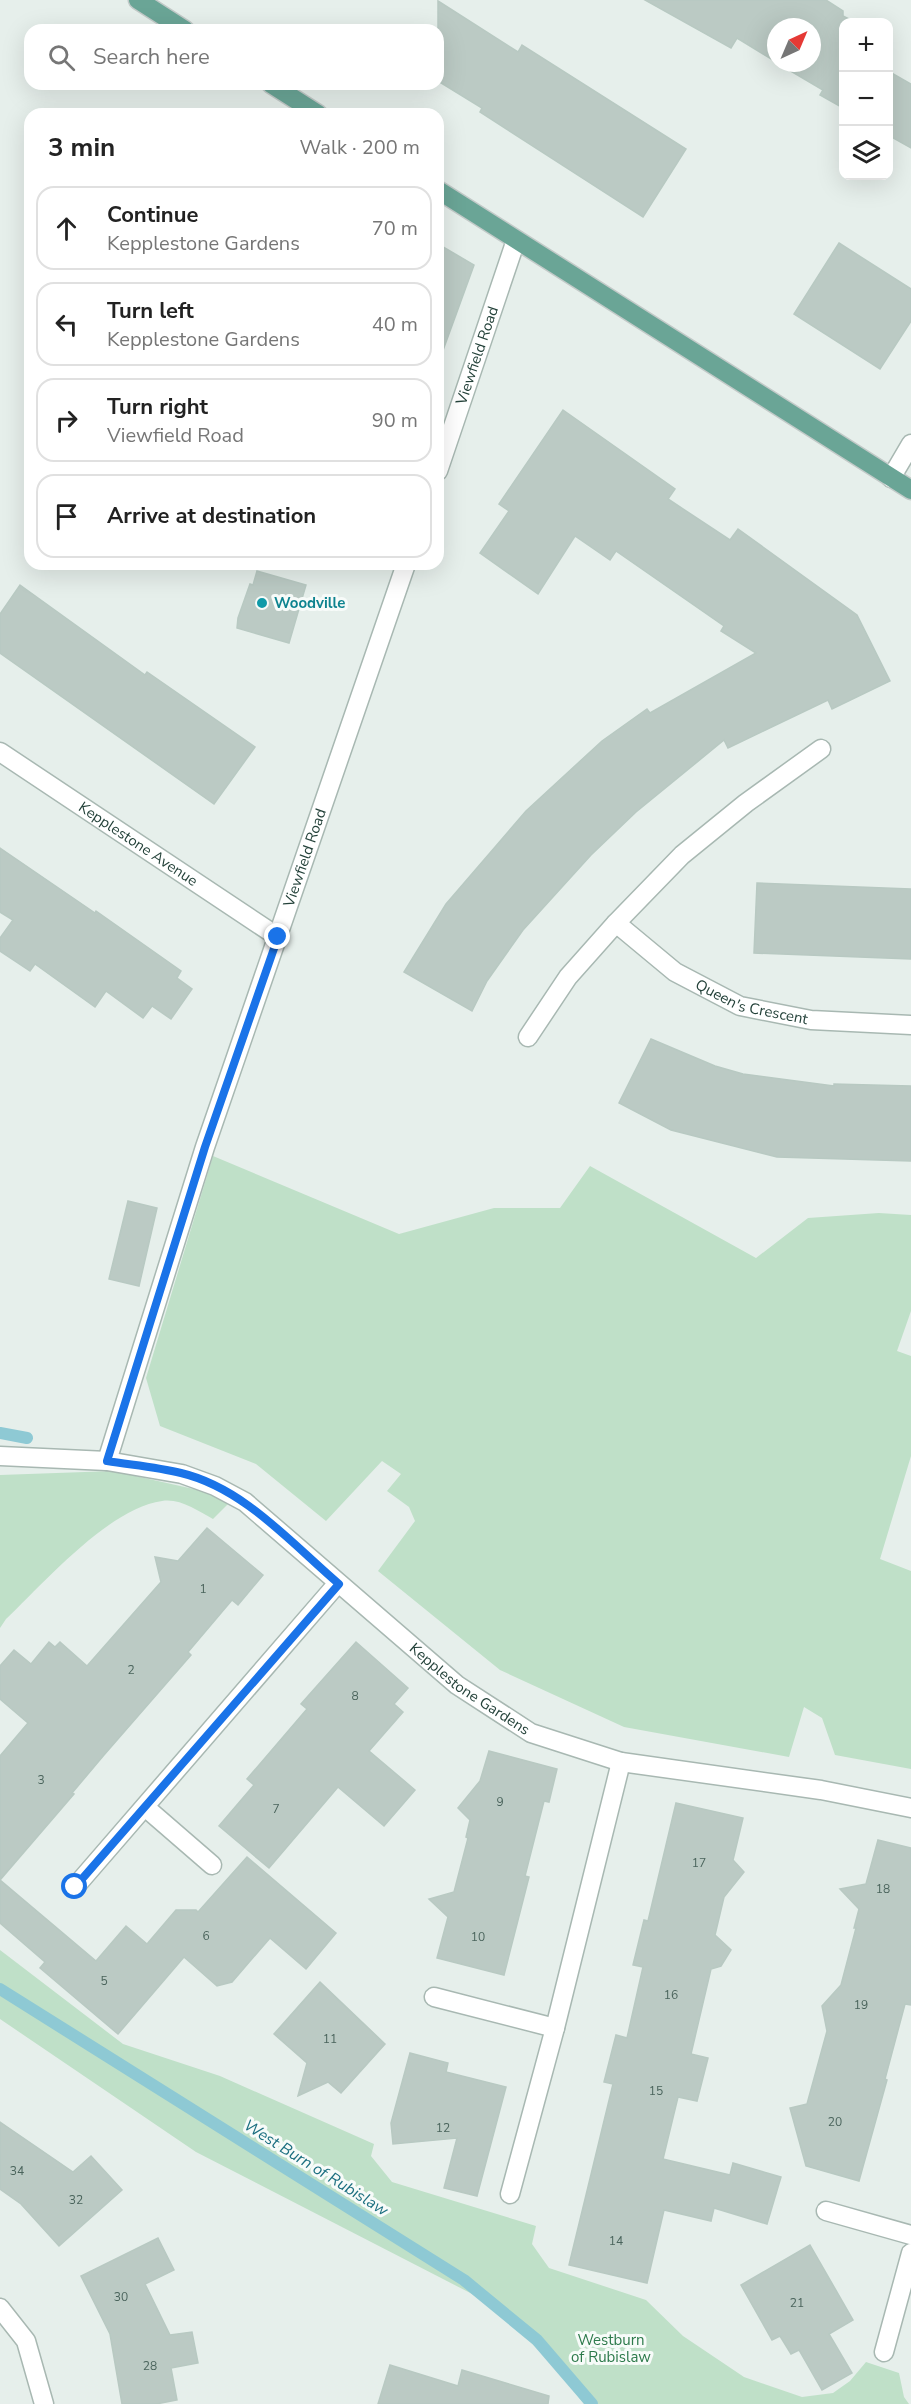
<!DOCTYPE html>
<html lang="en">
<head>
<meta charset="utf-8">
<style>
  :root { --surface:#fff; --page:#f2f2f2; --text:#222; --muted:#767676; --line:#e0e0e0 }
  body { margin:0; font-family:"Nunito Sans",sans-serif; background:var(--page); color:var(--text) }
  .controls { position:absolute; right:18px; top:18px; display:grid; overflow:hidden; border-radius:12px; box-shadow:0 6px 24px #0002 }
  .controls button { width:54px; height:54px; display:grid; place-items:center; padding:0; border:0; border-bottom:2px solid var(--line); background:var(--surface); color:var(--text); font:30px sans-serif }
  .compass { position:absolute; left:767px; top:18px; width:54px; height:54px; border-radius:50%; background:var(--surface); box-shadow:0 6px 24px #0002; rotate:44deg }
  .stop { position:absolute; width:18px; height:18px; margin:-14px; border:4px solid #1a73e8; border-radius:50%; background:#fff }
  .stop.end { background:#1a73e8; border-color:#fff; box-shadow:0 2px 6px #0008 }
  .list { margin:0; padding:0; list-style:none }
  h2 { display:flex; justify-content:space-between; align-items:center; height:78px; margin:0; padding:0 24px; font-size:26px }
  h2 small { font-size:20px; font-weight:400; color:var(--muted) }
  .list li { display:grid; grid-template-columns:39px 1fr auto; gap:18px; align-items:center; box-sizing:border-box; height:84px; margin:0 12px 12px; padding:0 12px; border:2px solid var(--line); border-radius:18px }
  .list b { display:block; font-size:22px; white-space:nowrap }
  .list p { margin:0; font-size:20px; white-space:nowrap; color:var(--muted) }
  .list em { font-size:20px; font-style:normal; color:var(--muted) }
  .icon { flex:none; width:33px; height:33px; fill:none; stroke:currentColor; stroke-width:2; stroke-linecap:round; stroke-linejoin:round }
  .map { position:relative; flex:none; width:911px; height:2404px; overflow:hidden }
  .search { position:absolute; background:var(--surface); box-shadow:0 6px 24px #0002; left:24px; top:24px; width:420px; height:66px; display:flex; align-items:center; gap:15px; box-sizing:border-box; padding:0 21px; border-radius:18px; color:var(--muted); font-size:22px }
  .panel { position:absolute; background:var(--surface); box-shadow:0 6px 24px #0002; left:24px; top:108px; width:420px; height:462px; border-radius:18px }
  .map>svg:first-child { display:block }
  .green { fill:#bfe0c8 }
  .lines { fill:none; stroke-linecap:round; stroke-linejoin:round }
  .stream { stroke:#8ec9d4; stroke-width:12 }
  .building { fill:#bbcac4; stroke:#b8c9c2; stroke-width:1.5 }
  .minor-casing { stroke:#a8b8b2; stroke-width:21 }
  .primary-casing { stroke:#c2cac8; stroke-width:21 }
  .minor { stroke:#fff; stroke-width:18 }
  .primary { stroke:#6aa596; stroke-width:18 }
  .route { stroke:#1a73e8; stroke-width:8 }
  .culture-dot { fill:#0f9aa8; stroke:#f7fbf9; stroke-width:2 }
  .labels { text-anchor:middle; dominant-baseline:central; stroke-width:6; stroke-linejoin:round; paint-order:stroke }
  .number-label { font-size:12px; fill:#4a645c }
  .street-label { font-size:15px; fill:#24423a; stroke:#f7fbf9 }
  .culture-label { font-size:15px; font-weight:bold; fill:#0d838f; stroke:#f7fbf9; text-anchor:start }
  .park-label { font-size:15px; fill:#2d7a4b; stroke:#f7fbf9 }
  .water-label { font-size:16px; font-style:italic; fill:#1c6f80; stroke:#f7fbf9 }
</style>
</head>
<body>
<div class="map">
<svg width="911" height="2404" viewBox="0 0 911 2404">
  <rect width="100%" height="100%" fill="#e6efeb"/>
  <g class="green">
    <path d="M 213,1156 L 399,1234 L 494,1208 L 560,1208 L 590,1166 L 756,1258 L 808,1218 L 879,1213 L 911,1215 L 911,1311 L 897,1351 L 911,1356 L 911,1456 L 880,1559 L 911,1571 L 911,1769 L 835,1755 L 822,1718 L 804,1707 L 789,1757 L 624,1727 L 500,1670 L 378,1571 L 415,1521 L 409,1507 L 387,1491 L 401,1474 L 382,1461 L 326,1521 L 256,1464 L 160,1426 L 146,1378 Z"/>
    <path d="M 113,1471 L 234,1498 L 213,1519 C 198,1511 180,1498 162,1501 C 109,1508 44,1583 6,1619 L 0,1628 L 0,1475 Z"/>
    <path d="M 0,1950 L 123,2044 L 220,2076 L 374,2144 L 371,2156 L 392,2182 L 536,2226 L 532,2244 L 549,2268 L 646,2300 L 683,2336 L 744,2377 L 802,2397 L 833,2393 L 850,2381 L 866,2362 L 899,2373 L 904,2397 L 909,2404 L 584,2404 L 555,2367 L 512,2323 L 478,2297 L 196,2152 L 0,2019 Z"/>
  </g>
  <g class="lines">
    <g class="stream">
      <path d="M 0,1433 L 27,1438"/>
      <path d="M 0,1989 L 464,2280 L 537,2340 L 592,2404"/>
    </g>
  </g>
  <g class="building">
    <path d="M 645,0 L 826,0 L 843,11 L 843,16 L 855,22 L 843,22 L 843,108 L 820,95 L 823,90 L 777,63 L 812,63 L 812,27 L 776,27 L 776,62 L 737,38 L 731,48 Z"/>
    <path d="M 438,1 L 518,52 L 522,45 L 686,149 L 643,217 L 480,112 L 482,108 L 438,81 Z"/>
    <path d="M 888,71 L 911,84 L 911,148 L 888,135 Z"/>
    <path d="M 839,243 L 911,289 L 911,321 L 880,369 L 794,314 Z"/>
    <path d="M 438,244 L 474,265 L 442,353 L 438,352 Z"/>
    <path d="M 563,410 L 675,489 L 668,499 L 730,540 L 738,529 L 857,615 L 890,681 L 832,709 L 828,700 L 728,748 L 724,740 L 636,812 L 591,855 L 523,930 L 487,981 L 472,1011 L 404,972 L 446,904 L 526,811 L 602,741 L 647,709 L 650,713 L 756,653 L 721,631 L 724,626 L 616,551 L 610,560 L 575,536 L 538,594 L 480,553 L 509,511 L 499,504 Z"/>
    <path d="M 257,571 L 306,585 L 289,643 L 237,628 L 238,618 L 250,584 L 253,585 Z"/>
    <path d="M 20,585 L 145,675 L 147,672 L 255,747 L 214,804 L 0,653 L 0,614 Z"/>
    <path d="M 0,848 L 95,913 L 96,911 L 181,971 L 177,978 L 192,989 L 171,1019 L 152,1006 L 143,1018 L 106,991 L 95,1007 L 35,964 L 30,971 L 0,951 L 0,938 L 13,920 L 0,912 Z"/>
    <path d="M 757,883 L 911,889 L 911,959 L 754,953 Z"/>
    <path d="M 651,1039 L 715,1066 L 743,1074 L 834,1086 L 834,1084 L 911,1086 L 911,1161 L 777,1157 L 671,1130 L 619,1103 Z"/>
    <path d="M 128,1201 L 157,1208 L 139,1286 L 109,1279 Z"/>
    <path d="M 207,1528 L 263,1575 L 238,1605 L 232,1600 L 188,1652 L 191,1655 L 104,1755 L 72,1793 L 74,1794 L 0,1880 L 0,1756 L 28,1723 L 0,1699 L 0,1666 L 14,1650 L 31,1664 L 49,1642 L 55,1647 L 60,1642 L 87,1666 L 161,1582 L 155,1557 L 178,1561 Z"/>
    <path d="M 356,1642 L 408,1688 L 394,1704 L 403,1712 L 369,1751 L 415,1790 L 384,1826 L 338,1787 L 269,1868 L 219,1826 L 254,1785 L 247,1779 L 307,1709 L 301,1704 Z"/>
    <path d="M 489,1751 L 557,1769 L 549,1802 L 544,1801 L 525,1876 L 529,1877 L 504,1975 L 437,1958 L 448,1917 L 429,1899 L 454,1892 L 468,1838 L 466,1837 L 470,1820 L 458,1808 L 480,1781 Z"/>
    <path d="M 676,1803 L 743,1818 L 733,1860 L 744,1872 L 724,1897 L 715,1935 L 731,1950 L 721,1966 L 711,1969 L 691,2054 L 708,2058 L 697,2101 L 678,2097 L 663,2159 L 730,2175 L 733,2163 L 781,2177 L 767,2224 L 714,2208 L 711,2221 L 664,2210 L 647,2283 L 569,2265 L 613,2084 L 604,2082 L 616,2035 L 627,2038 L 643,1967 L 633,1965 L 644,1920 L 648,1921 Z"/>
    <path d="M 878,1840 L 911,1848 L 911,2005 L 905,2004 L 885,2079 L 887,2080 L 859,2181 L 806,2166 L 790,2108 L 807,2104 L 827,2031 L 822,2006 L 841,1985 L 856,1928 L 854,1928 L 859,1909 L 840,1889 L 866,1884 Z"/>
    <path d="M 247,1857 L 336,1933 L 306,1969 L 270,1938 L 232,1982 L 217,1986 L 184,1957 L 118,2034 L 40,1968 L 45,1962 L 0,1923 L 0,1880 L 96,1961 L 126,1926 L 147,1944 L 176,1910 L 196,1910 L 198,1912 Z"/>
    <path d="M 320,1982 L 385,2044 L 341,2093 L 328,2082 L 298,2096 L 307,2063 L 274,2034 Z"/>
    <path d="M 410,2053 L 448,2063 L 446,2072 L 506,2087 L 477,2196 L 444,2188 L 457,2138 L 393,2144 L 391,2123 Z"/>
    <path d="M 0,2122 L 73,2172 L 91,2156 L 122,2190 L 59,2246 L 21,2204 L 0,2189 Z"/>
    <path d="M 158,2238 L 174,2270 L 145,2284 L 170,2335 L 192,2332 L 198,2363 L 171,2368 L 177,2400 L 156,2404 L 122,2404 L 110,2334 L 81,2276 Z"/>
    <path d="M 810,2245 L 853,2320 L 829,2334 L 852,2373 L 822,2390 L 799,2350 L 791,2354 L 780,2336 L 772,2340 L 741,2285 Z"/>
    <path d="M 390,2365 L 458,2386 L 462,2370 L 549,2396 L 548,2404 L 378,2404 Z"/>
  </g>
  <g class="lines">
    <g class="minor-casing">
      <g id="minor">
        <path id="s1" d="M 438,471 L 516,240"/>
        <path d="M 891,478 L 911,444"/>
        <path id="s2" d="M 0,752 L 278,937"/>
        <path id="s3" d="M 616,923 L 675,972 L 740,1006 L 811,1020 L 911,1025"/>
        <path d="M 528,1037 L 568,977 L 616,923 L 682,855 L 746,803 L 821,749"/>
        <path id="s4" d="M 0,1456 L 107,1461 L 205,1147 L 406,564"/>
        <path id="s5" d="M 107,1461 L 182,1474 L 215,1486 L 245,1502 L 457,1685 L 531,1733 L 621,1762 L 821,1790 L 911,1808"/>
        <path d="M 145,1807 L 212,1865"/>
        <path d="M 75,1887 L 338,1583"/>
        <path d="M 434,1997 L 555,2028"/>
        <path d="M 510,2194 L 555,2028 L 621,1762"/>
        <path d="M 826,2211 L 911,2235"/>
        <path d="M 0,2308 L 26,2341 L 44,2404"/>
        <path d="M 884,2352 L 911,2253"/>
      </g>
    </g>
    <g class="primary-casing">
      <g id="primary">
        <path d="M 138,0 L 185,30"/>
        <path d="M 271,84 L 318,114"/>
        <path d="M 438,190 L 911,490"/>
      </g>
    </g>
    <use href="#minor" class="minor"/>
    <use href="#primary" class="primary"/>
  </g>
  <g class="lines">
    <path class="route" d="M 75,1887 L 339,1584 C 291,1543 244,1488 181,1473 C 157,1467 132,1465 107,1461 L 205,1147 L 278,937"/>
  </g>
  <circle class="culture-dot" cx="262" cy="603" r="6"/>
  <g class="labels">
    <g class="number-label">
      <text x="203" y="1589">1</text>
      <text x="131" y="1670">2</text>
      <text x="355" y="1696">8</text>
      <text x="41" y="1780">3</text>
      <text x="500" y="1802">9</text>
      <text x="276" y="1809">7</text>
      <text x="699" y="1863">17</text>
      <text x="883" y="1889">18</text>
      <text x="206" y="1936">6</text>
      <text x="478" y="1937">10</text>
      <text x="104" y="1981">5</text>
      <text x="671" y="1995">16</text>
      <text x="861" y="2005">19</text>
      <text x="330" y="2039">11</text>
      <text x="656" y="2091">15</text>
      <text x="835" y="2122">20</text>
      <text x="443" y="2128">12</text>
      <text x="17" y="2171">34</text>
      <text x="76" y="2200">32</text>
      <text x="616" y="2241">14</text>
      <text x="121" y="2297">30</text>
      <text x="797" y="2303">21</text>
      <text x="150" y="2366">28</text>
    </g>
    <g class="street-label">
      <text stroke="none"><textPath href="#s1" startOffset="122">Viewfield Road</textPath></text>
      <text stroke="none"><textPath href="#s2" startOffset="166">Kepplestone Avenue</textPath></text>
      <text stroke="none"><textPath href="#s4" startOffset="742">Viewfield Road</textPath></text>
      <text stroke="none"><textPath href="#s3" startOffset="160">Queen's Crescent</textPath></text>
      <text stroke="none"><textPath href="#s5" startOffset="438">Kepplestone Gardens</textPath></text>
    </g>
    <g class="culture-label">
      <text x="274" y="603">Woodville</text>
    </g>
    <g class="park-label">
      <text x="611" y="2340">Westburn<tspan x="611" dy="17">of Rubislaw</tspan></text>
    </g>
    <g class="water-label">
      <text transform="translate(316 2168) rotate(32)">West Burn of Rubislaw</text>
    </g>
  </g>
</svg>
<div class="controls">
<button>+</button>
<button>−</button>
<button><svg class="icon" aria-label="layers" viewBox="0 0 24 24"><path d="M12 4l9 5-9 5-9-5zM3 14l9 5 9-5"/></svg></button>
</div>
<svg class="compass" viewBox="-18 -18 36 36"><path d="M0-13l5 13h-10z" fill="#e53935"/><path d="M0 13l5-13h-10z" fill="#767676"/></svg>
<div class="stop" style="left:75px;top:1887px"></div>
<div class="stop end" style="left:278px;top:937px"></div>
<div class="search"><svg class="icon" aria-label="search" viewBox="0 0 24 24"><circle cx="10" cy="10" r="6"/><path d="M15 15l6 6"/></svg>Search here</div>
<section class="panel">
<h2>3 min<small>Walk · 200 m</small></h2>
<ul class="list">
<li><svg class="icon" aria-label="ahead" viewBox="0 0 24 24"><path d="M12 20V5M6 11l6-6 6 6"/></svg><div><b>Continue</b><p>Kepplestone Gardens</p></div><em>70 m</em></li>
<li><svg class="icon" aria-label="left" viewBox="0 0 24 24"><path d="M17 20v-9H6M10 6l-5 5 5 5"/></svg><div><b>Turn left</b><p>Kepplestone Gardens</p></div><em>40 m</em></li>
<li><svg class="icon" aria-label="right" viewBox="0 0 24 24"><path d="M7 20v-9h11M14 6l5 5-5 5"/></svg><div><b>Turn right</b><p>Viewfield Road</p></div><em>90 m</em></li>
<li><svg class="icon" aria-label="arrive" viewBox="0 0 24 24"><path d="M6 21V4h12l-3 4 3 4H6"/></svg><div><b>Arrive at destination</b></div></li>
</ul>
</section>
</div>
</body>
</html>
